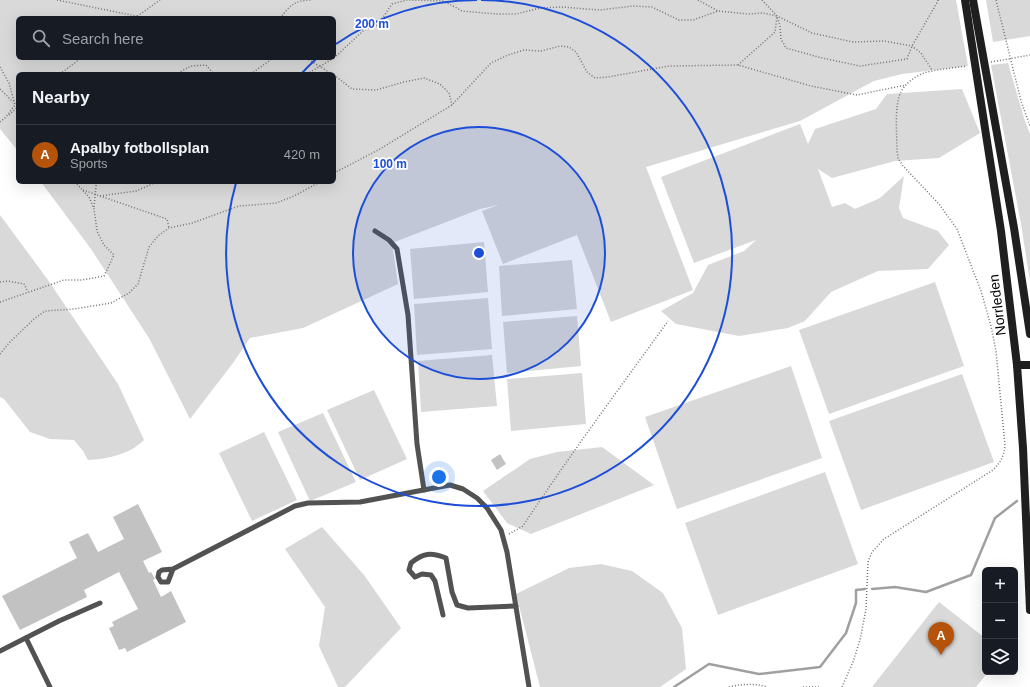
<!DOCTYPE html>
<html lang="en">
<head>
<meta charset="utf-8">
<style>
  :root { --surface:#171b24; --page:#242831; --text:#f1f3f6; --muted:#9ea1a6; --line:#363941; --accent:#b45309 }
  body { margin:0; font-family:Helvetica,sans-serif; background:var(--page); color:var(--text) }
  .controls { position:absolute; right:12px; bottom:12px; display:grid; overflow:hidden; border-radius:6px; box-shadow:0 4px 16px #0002 }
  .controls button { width:36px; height:36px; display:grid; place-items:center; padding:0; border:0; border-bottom:1px solid var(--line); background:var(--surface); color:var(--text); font:20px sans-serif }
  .you { position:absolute; left:439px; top:477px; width:14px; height:14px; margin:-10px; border:3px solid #fff; border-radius:50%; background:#1a73e8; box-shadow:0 0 0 6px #1a73e833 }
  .badge { display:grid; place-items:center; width:26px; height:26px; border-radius:50%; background:var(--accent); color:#fff; font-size:13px; font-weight:700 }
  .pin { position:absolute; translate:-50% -33px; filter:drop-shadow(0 1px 2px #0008) }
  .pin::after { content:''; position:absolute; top:21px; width:14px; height:12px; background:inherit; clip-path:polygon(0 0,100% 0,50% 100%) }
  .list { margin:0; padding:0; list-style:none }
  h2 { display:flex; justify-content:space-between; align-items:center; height:52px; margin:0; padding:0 16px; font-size:17px }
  h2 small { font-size:13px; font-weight:400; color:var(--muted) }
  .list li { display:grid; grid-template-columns:26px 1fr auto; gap:12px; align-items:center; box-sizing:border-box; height:60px; padding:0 16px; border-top:1px solid var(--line) }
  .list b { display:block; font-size:15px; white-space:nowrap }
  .list p { margin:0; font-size:13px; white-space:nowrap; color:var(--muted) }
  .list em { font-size:13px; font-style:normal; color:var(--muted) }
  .icon { flex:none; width:22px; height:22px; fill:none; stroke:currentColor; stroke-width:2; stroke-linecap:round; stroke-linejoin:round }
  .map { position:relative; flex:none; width:1030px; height:687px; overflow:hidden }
  .search { position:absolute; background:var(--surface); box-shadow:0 4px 16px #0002; left:16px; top:16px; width:320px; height:44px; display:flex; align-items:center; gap:10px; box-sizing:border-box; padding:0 14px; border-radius:6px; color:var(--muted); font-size:15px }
  .panel { position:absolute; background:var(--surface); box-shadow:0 4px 16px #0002; left:16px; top:72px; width:320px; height:112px; border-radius:6px }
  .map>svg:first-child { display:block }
  .green { fill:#d9d9d9; fill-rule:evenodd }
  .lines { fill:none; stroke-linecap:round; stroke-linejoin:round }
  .stream { stroke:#a0a0a0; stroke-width:2.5 }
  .building { fill:#c2c2c2 }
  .path { stroke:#747474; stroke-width:1.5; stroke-dasharray:1 2; stroke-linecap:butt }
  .service { stroke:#525252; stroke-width:5 }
  .secondary { stroke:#1f1f1f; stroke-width:8 }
  .ring { fill:none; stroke:#1d4ed8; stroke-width:2 }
  .labels { text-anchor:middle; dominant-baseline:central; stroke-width:3.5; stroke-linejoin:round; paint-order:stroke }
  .street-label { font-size:14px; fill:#000; stroke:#fff }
  .centre { fill:#1d4ed8; stroke:#fff; stroke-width:2 }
  .ring-label { font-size:12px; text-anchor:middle; font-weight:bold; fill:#1d4ed8; stroke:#fff; stroke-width:3.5; stroke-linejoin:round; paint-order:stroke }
</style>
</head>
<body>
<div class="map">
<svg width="1030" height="687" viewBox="0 0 1030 687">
  <rect width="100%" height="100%" fill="#fff"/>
  <g class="green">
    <path d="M 0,0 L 956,0 L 968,66 L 902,74 L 874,81 L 800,121 L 646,167 L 693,290 L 611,322 L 577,235 L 503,264 L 482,211 L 498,205 L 480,209 L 392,243 L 398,284 L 303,328 L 250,338 L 233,363 L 190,419 L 149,338 L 91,249 L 41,182 L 334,182 L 334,74 L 18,74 L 18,151 L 0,129 ZM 18,18 L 334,18 L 334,58 L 18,58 Z"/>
    <path d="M 986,0 L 1030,0 L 1030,36 L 993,42 Z"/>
    <path d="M 1008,63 L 1024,118 L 1030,134 L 1030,281 L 1021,224 L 991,65 Z"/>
    <path d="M 962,89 L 980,133 L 939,158 L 895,161 L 832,178 L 818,169 L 832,207 L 845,203 L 855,209 L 880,198 L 904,176 L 899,208 L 903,218 L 938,231 L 949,245 L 928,269 L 878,271 L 831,292 L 805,321 L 788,328 L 739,336 L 676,324 L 661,311 L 693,293 L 708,265 L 744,251 L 756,240 L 694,263 L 661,177 L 800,124 L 808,144 L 815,129 L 876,109 L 887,94 Z"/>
    <path d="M 0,215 L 48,280 L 118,384 L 144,440 C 130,454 108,459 88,460 L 83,451 L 74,440 L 50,439 L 30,432 L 4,399 L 0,397 Z"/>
    <path d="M 484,242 L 488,292 L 414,299 L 410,249 Z"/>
    <path d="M 572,260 L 577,309 L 502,316 L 499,266 Z"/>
    <path d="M 935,282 L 964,366 L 829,414 L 799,330 Z"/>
    <path d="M 488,298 L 492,349 L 417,355 L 414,304 Z"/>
    <path d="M 577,316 L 581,366 L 507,373 L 503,322 Z"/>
    <path d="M 492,355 L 497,406 L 421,412 L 418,361 Z"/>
    <path d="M 791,366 L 822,458 L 677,509 L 645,417 Z"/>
    <path d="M 582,373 L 586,424 L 511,431 L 507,379 Z"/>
    <path d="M 962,374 L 994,462 L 861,510 L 829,421 Z"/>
    <path d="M 374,390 L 407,459 L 360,480 L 327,410 Z"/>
    <path d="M 323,413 L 356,482 L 310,501 L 278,432 Z"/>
    <path d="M 264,432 L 297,500 L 252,521 L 219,453 Z"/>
    <path d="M 602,447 L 654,485 L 531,534 L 507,523 L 483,491 L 530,459 L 557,452 Z"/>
    <path d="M 825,472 L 858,564 L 718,615 L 685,523 Z"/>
    <path d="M 322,527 L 364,575 L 401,628 L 345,687 L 338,687 L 319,646 L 325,607 L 285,549 Z"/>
    <path d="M 601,564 L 632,571 L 663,593 L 682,628 L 686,669 L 660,687 L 540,687 L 516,594 L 569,568 Z"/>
    <path d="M 939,602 L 985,638 L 985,672 L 988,672 L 976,687 L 872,687 Z"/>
  </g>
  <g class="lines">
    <g class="stream">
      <path d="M 872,589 L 895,587 L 926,592 L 971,575 L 995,518 L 1017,501"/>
      <path d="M 674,687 L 709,664 L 759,674 L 820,667 L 846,633 L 856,603 L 856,590 L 865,589"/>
    </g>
  </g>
  <g class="building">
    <path d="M 500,454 L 506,464 L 497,470 L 491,460 Z"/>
    <path d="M 138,504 L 162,552 L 143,561 L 149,573 L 151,572 L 155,579 L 153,580 L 161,597 L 171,591 L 186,622 L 127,652 L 125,648 L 119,650 L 109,628 L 114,626 L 112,622 L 138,609 L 119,572 L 84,590 L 87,597 L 20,630 L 2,596 L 77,558 L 69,542 L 88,533 L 98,552 L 124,539 L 113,517 Z"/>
  </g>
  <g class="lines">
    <g class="path">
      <path d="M 57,0 L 146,18"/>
      <path d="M 698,0 L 718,11"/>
      <path d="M 762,0 L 777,16 L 812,33 L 853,42 L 884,41 L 912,46 L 921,53 L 932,70"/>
      <path d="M 996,0 L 1021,101 L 1030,126"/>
      <path d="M 135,18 L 160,0"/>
      <path d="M 280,18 C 291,5 293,1 311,0"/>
      <path d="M 306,58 L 332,74"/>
      <path d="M 334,58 L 364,30 L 378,25 L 392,4 L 407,0 L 444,1 L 462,11 L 498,14 L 516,14 L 540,8 L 561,7 L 600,10 L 633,6 L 652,7 L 679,20 L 693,20 L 718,11 L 748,14 L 763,13 L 777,16 L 780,26 L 781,39 L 786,48 L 822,58 L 860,66 L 907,59 L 912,46 L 938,1 L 938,0"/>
      <path d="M 991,62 L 1030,55"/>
      <path d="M 738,65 L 775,32 L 777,17"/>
      <path d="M 0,67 L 9,83 L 15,105 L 6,117"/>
      <path d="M 60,74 L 81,58"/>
      <path d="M 179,74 L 180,72 L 191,66 L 206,65 L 214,74"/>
      <path d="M 251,74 L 273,58"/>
      <path d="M 307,74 L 334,58"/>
      <path d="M 334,75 L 352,89 L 376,90 L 404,82 L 424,78 L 440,84 L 449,93 L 452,105"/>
      <path d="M 0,89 L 13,102"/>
      <path d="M 9,115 L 18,107"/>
      <path d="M 0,122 L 6,117"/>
      <path d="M 334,173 L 380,149 L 452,105 L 491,63 L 508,55 L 524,50 L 541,51 L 560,46 L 569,47 L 576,52 L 587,72 L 595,78 L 608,77 L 669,66 L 738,65 L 811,86 L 857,95 L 906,85"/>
      <path d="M 83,190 L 100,196 L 136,191 L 157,182"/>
      <path d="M 100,196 L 167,219 L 169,228"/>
      <path d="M 94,207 L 96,186 L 98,182"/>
      <path d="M 0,282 L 8,281 L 24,284 L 28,292"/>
      <path d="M 0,302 L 64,280 L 82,280 L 104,276 L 114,255 L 104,245 L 97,231 L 94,209 L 89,197 L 75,182"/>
      <path d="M 0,354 L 9,343 L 34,319 L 45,311 L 74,309 L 111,303 L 129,293 L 138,284 L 149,247 L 158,236 L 169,228 L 192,223 L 239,206 L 276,203 L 294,196 L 320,182"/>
      <path d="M 509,534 L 523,526 C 569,456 619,389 668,321"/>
      <path d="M 729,687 C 742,684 754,683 767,687"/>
      <path d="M 803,687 L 820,687"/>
      <path d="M 842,687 L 853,662 L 860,640 L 866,609 L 868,562 L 872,552 L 884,539 L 993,470 C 1001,462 1004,456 1005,445 L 996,351 L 991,326 L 981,291 L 957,229 L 939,204 L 903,166 L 898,158 L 897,150 C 897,135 894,105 901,92 C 905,83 916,76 924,73 C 938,69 953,68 967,66"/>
    </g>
    <g class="service">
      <path d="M 375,231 L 389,240 L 397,249 L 408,315 L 417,444 L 424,490"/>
      <path d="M 173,569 L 168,582 L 161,582 L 158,577 L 159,572 L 162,570 L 173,569 L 295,506 L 308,503 L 360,502 L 450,485 L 463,489 L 477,498 L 487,508 L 501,530 L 507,552 L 529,687"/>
      <path d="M 443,615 L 435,581 L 431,575 L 422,574 L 415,577 L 409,570 L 411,563 C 423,553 431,552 446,558 L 452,592 L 457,605 L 468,608 L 516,606"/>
      <path d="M 26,638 L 50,687"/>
      <path d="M 0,651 L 59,621 L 100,603"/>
    </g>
    <g class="secondary">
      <path d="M 965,0 L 1001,231 L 1017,365 L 1023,448 L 1030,610"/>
      <path d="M 973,0 L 1014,228 L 1030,334"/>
      <path d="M 1017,365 L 1030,365"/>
    </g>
  </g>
  <circle cx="479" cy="253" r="126" fill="#1d4ed8" fill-opacity=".12"/>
  <g class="ring">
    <circle cx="479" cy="253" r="126"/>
    <path d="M302 73A253 253 0 0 1 316 59M336 44A253 253 0 0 1 477 0M481 0A253 253 0 1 1 236 183"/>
  </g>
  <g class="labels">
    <g class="street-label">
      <text transform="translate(997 305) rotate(-97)">Norrleden</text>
    </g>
  </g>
  <circle cx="479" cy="253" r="6" class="centre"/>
  <g class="ring-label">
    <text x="372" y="28">200 m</text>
    <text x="390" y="168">100 m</text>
  </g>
</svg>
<div class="controls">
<button>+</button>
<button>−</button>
<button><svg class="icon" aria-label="layers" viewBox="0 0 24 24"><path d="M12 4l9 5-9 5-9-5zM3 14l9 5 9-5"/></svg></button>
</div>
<div class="you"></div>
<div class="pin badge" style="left:941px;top:655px">A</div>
<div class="search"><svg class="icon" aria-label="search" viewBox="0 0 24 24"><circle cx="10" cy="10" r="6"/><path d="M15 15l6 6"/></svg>Search here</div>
<section class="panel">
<h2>Nearby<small></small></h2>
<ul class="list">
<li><span class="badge">A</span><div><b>Apalby fotbollsplan</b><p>Sports</p></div><em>420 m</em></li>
</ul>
</section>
</div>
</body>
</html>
